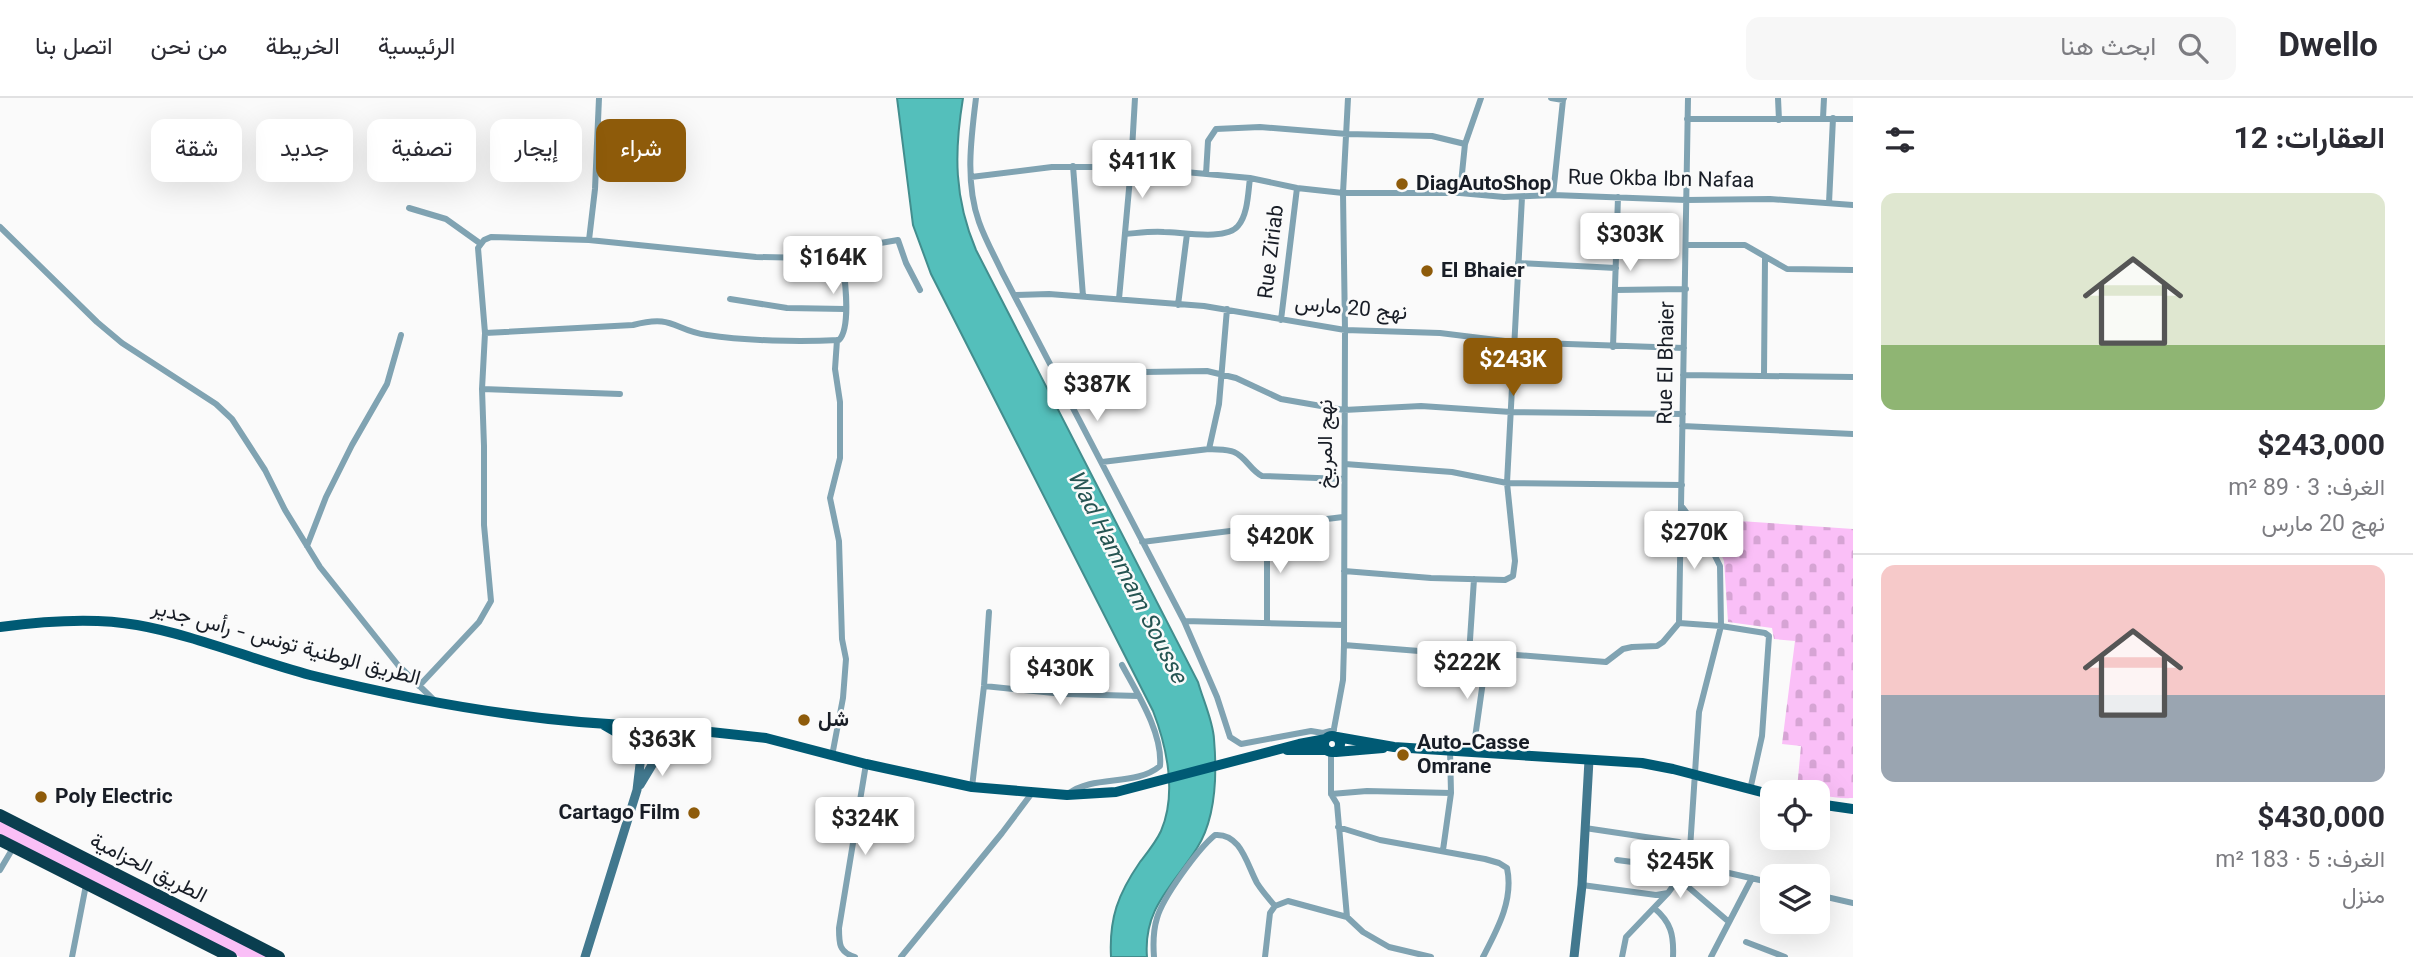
<!DOCTYPE html>
<html lang="ar">
<head>
<meta charset="utf-8">
<style>
	:root { --surface:#fff; --page:#f7f7f7; --text:#2b2b33; --muted:#7c7c81; --line:#e1e1e2; --accent:#8e5b0a }
	body { margin:0; font-family:Georgia,Vazirmatn,serif; background:var(--page); color:var(--text); direction:rtl; height:100vh; display:flex; flex-direction:column; font-size:26px; white-space:nowrap }
	* { box-sizing:border-box; margin:0 }
	p { font-size:23px; color:var(--muted) }
	.icon { flex:none; width:38px; height:38px; fill:none; stroke:currentColor; stroke-width:2; stroke-linecap:round; stroke-linejoin:round }
	.map { position:relative; flex:1; overflow:hidden; direction:ltr }
	.side { display:flex; flex-direction:column; background:var(--surface); width:560px }
	.side>* { flex:none }
	.hud { position:absolute; left:21px; top:21px; width:665px; height:63px; direction:rtl; display:flex; gap:14px }
	.buttons { position:absolute; left:1760px; top:682px; display:grid; gap:14px }
	.buttons a { display:grid; place-items:center; width:70px; height:70px; border-radius:14px; background:var(--surface); box-shadow:0 7px 28px #0002; font-size:35px }
	.price { position:absolute; translate:-50% -60px; padding:0 16px; border-radius:7px; background:#fff; color:#222; font-size:23px; line-height:46px; filter:drop-shadow(0 2px 4px #0008) }
	.price::after { content:''; position:absolute; left:50%; top:42px; width:21px; height:16px; margin-left:-10px; background:inherit; clip-path:polygon(0 0,100% 0,50% 100%) }
	.price.current { background:var(--accent); color:#fff }
	ul { padding:0; list-style:none }
	li { display:grid; align-content:center; gap:14px; height:371px; padding:0 28px }
	li+li { border-top:2px solid var(--line) }
	li span { display:grid; place-items:center; height:217px; border-radius:14px; color:#555 }
	li>.icon { margin-inline-start:auto }
	span .icon { width:126px; height:126px; fill:#fffc; stroke-width:1 }
	li b { font-size:30px }
	h2 { display:flex; justify-content:space-between; align-items:center; height:84px; padding:0 28px; font-size:30px }
	.tag { padding:0 24px; border-radius:14px; background:var(--surface); box-shadow:0 7px 28px #0002; font-size:24px; line-height:63px }
	.tag.current { background:var(--accent); color:#fff }
	header { display:flex; align-items:center; gap:42px; box-sizing:border-box; height:98px; padding:0 35px; background:var(--surface); border-bottom:2px solid var(--line) }
	header strong { font-size:33px }
	nav { display:flex; gap:38px; margin-inline-start:auto; font-size:24px }
	.search { width:490px; height:63px; background:var(--page); display:flex; align-items:center; gap:18px; box-sizing:border-box; padding:0 24px; border-radius:14px; color:var(--muted); font-size:26px }
	main { display:flex; flex:1; min-height:0 }
	.map>svg:first-child { display:block }
</style>
</head>
<body>
<header>
<strong>Dwello</strong>
<div class="search"><svg class="icon" aria-label="search" viewBox="0 0 24 24"><circle cx="10" cy="10" r="6"/><path d="M15 15l6 6"/></svg>ابحث هنا</div>
<nav><a>الرئيسية</a><a>الخريطة</a><a>من نحن</a><a>اتصل بنا</a></nav>
</header>
<main>
<section class="side">
<h2>العقارات: 12<svg class="icon" aria-label="filters" viewBox="0 0 24 24"><path d="M4 7h16M4 17h16"/><circle cx="9" cy="7" r="2"/><circle cx="15" cy="17" r="2"/></svg></h2>
<ul>
<li><span style="background:linear-gradient(#dfe7d0 70%,#8fb573 0)"><svg class="icon" aria-label="home" viewBox="0 0 24 24"><path d="M3 11l9-7 9 7M6 9v11h12V9"/></svg></span><div><b>$243,000</b><p>الغرف: 3 · 89 m²</p><p>نهج 20 مارس</p></div></li>
<li><span style="background:linear-gradient(#f6c9c9 60%,#9aa5b1 0)"><svg class="icon" aria-label="home" viewBox="0 0 24 24"><path d="M3 11l9-7 9 7M6 9v11h12V9"/></svg></span><div><b>$430,000</b><p>الغرف: 5 · 183 m²</p><p>منزل</p></div></li>
</ul>
</section>
<div class="map">
<svg width="1853" height="859" viewBox="0 0 1853 859">
	<defs>
		<pattern id="cemetery-stones" width="16" height="16" patternUnits="userSpaceOnUse" patternTransform="scale(1.75)"><rect width="16" height="16" fill="#fabff7"/><path d="M2 7V4a2 2 0 0 1 4 0v3zM10 15v-3a2 2 0 0 1 4 0v3z" fill="#d6a4d4"/></pattern>
	</defs>
	<rect width="100%" height="100%" fill="#fafafa"/>
	<path fill="#fabff7" d="M0 721 270 859H240L0 736Z"/>
	<path fill="url(#cemetery-stones)" d="M1711 421 1853 431V700C1832 701 1817 696 1797 691L1801 648 1782 646 1795 543 1774 541 1772 530 1728 524 1724 463 1710 431Z"/>
	<path fill="#54bfbb" stroke="#428e8e" stroke-width="2" d="M897 0H963C954 55 954 100 976 152L1198 584C1203 602 1213 623 1214 641 1217 676 1216 720 1197 750 1173 788 1143 810 1147 859H1111C1109 820 1118 796 1140 764 1147 755 1156 744 1161 733 1177 696 1167 649 1153 613L931 176 913 127Z"/>
	<g fill="none" stroke-linecap="round" stroke-linejoin="round">
		<path stroke="#80a3b2" stroke-width="6" d="M599 0 595 91 589 142 756 159 812 160 851 150 898 142 906 165 920 192
			M976 0C971 40 965 85 979 124 985 141 994 157 1002 174L1184 523 1217 599 1230 639 1241 646 1311 633 1323 635 1334 632
			M1551 0 1563 2 1564 0
			M1688 0 1679 525 1721 528 1765 535 1769 538 1762 638 1750 692
			M1778 0 1779 22
			M1823 20 1824 0
			M1687 21H1853
			M1073 68 1083 198
			M1206 76 1208 43 1216 31 1260 29 1347 36 1432 38 1465 46
			M971 79 1052 69H1131L1250 80 1297 90 1343 95H1460L1504 99 1553 97 1686 102 1770 101 1853 107
			M1460 95 1465 46 1481 0
			M1553 97 1563 2
			M1829 105 1833 20
			M409 110 446 121 481 146
			M0 129 97 224 122 245 216 306 232 321 265 372 285 412 320 469 398 567 436 604
			M1125 136C1138 135 1151 133 1164 134 1181 134 1226 143 1238 128 1248 116 1248 95 1250 80
			M1686 147H1745L1787 171 1853 172
			M1518 165 1616 170
			M1615 192 1686 191
			M1015 197 1049 196 1204 208 1345 232 1440 235 1513 244 1684 250
			M730 201 787 210 845 211
			M1119 201 1131 69 1135 0
			M1178 207 1187 136
			M1281 222 1297 90
			M485 235 633 227C674 216 673 232 707 237 746 243 799 244 839 242 852 229 844 172 841 153
			M1613 249 1618 99
			M1683 277 1853 279
			M1764 277 1765 160
			M1062 287 1144 274 1207 273 1236 280 1281 301 1344 312 1421 308 1511 314 1683 316
			M482 291 620 296
			M1682 328 1853 336
			M1209 351C1217 352 1227 351 1234 354 1246 359 1251 373 1262 378L1344 381
			M1102 364 1209 351 1219 306 1227 211
			M1345 366 1452 374 1507 385 1682 387
			M1683 410 1708 444 1720 468 1721 528 1699 614 1689 766
			M1142 444 1343 419
			M307 448 326 399 352 347 387 286 401 237
			M1344 473 1431 480 1505 482 1513 478 1515 463 1507 385 1522 99
			M1184 523 1344 527
			M1267 525V428
			M1344 547 1469 557 1492 555 1606 564 1623 551 1632 549 1657 548 1663 544 1679 525
			M1469 557 1474 481
			M419 588 479 524 491 503 484 427V348L482 291 485 235 478 150 484 142 491 139 589 142
			M984 588 1064 596 1139 598
			M1333 636 1343 582 1344 547 1345 232 1343 95 1348 0
			M1331 654V696L1337 706 1347 819
			M1473 654 1487 555
			M832 658 843 600 846 561 842 541 839 443 830 400 840 360V304L835 271 837 242
			M972 689 984 588 989 514
			M1068 696C1094 676 1135 689 1160 668 1163 635 1137 595 1122 567
			M1331 696 1367 693 1451 695
			M1338 729 1380 742 1485 761 1499 765 1507 770C1514 802 1497 832 1483 859
			M1585 730 1679 744
			M1443 752 1451 695 1450 652
			M1617 762 1686 771
			M0 772 13 750
			M1680 782 1729 824
			M1582 787 1656 797 1668 795 1689 766 1773 785
			M1818 797 1853 805
			M1654 810C1671 824 1674 837 1673 859
			M1746 844 1785 859
			M72 859 86 787
			M855 859C839 854 839 846 839 830L866 666
			M901 859 1002 735 1032 695
			M1154 859C1153 846 1153 833 1157 820 1163 799 1198 751 1215 737 1241 735 1247 767 1257 785 1262 793 1269 801 1275 808
			M1265 859 1270 815 1275 808 1288 803 1347 819 1363 834 1389 849 1431 859
			M1622 859 1626 839 1668 795
			M1711 859 1752 780"/>
		<path stroke="#42788e" stroke-width="9" d="M640 687 661 652
			M585 859 637 692 642 649
			M1574 859 1582 787 1589 662"/>
		<path stroke="#005a74" stroke-width="10" d="M0 529C44 523 93 519 137 527 194 537 253 562 310 577 419 604 538 625 650 628
			M604 627 642 649
			M639 641a14 14 0 1 1 28 0a14 14 0 1 1-28 0Z
			M655 628 766 640 866 666 972 689 1067 697 1116 694 1299 646 1326 641
			M1324 646a8 8 0 1 1 16 0a8 8 0 1 1-16 0Z
			M1337 639 1394 649 1642 665 1673 671 1773 697
			M664 648 702 636
			M1287 652H1327
			M1336 654 1383 650
			M1818 706 1853 711"/>
		<path stroke="#0a3e4f" stroke-width="12" d="M0 717 279 859
			M0 742 231 859"/>
	</g>
	<g fill="#8e5b0a" stroke="#fafafa" stroke-width="2.5">
		<circle cx="1402" cy="86" r="7"/>
		<circle cx="1427" cy="173" r="7"/>
		<circle cx="804" cy="622" r="7"/>
		<circle cx="1403" cy="657" r="7"/>
		<circle cx="41" cy="699" r="7"/>
		<circle cx="694" cy="715" r="7"/>
	</g>
	<g text-anchor="middle" dominant-baseline="central" stroke-width="5" stroke-linejoin="round" paint-order="stroke">
		<g font-size="21" fill="#181d26" stroke="#fafafa">
			<text transform="translate(1661 82) rotate(1)">Rue Okba Ibn Nafaa</text>
			<text transform="translate(1272 154) rotate(-83)">Rue Ziriab</text>
			<text transform="translate(1351 211) rotate(5)">نهج 20 مارس</text>
			<text transform="translate(1667 265) rotate(-89)">Rue El Bhaier</text>
			<text transform="translate(1326 346) rotate(-90)">نهج المريخ</text>
			<text transform="translate(286 546) rotate(15)">الطريق الوطنية تونس - رأس جدير</text>
			<text transform="translate(148 771) rotate(27)">الطريق الحزامية</text>
		</g>
		<g font-size="21" font-weight="bold" fill="#181d26" stroke="#fafafa" text-anchor="start">
			<text x="1416" y="86">DiagAutoShop</text>
			<text x="1441" y="173">El Bhaier</text>
			<text x="818" y="622">شل</text>
			<text x="1417" y="645">Auto-Casse<tspan x="1417" dy="24">Omrane</tspan></text>
			<text x="55" y="699">Poly Electric</text>
			<text x="680" y="715" text-anchor="end">Cartago Film</text>
		</g>
		<g font-size="23" font-style="italic" fill="#255452" stroke="#fafafa">
			<text transform="translate(1126 479) rotate(63)">Wad Hammam Sousse</text>
		</g>
	</g>
</svg>
<div class="buttons">
<a><svg class="icon" aria-label="locate" viewBox="0 0 24 24"><circle cx="12" cy="12" r="6"/><path d="M12 2v4M12 18v4M2 12h4M18 12h4"/></svg></a>
<a><svg class="icon" aria-label="layers" viewBox="0 0 24 24"><path d="M12 4l9 5-9 5-9-5zM3 14l9 5 9-5"/></svg></a>
</div>
<b class="price" style="left:1142px;top:102px">$411K</b>
<b class="price" style="left:1630px;top:175px">$303K</b>
<b class="price" style="left:833px;top:198px">$164K</b>
<b class="price current" style="left:1513px;top:300px">$243K</b>
<b class="price" style="left:1097px;top:325px">$387K</b>
<b class="price" style="left:1694px;top:473px">$270K</b>
<b class="price" style="left:1280px;top:477px">$420K</b>
<b class="price" style="left:1467px;top:603px">$222K</b>
<b class="price" style="left:1060px;top:609px">$430K</b>
<b class="price" style="left:662px;top:680px">$363K</b>
<b class="price" style="left:865px;top:759px">$324K</b>
<b class="price" style="left:1680px;top:802px">$245K</b>
<div class="hud">
<a class="tag current">شراء</a>
<a class="tag">إيجار</a>
<a class="tag">تصفية</a>
<a class="tag">جديد</a>
<a class="tag">شقة</a>
</div>
</div>
</main>
</body>
</html>
